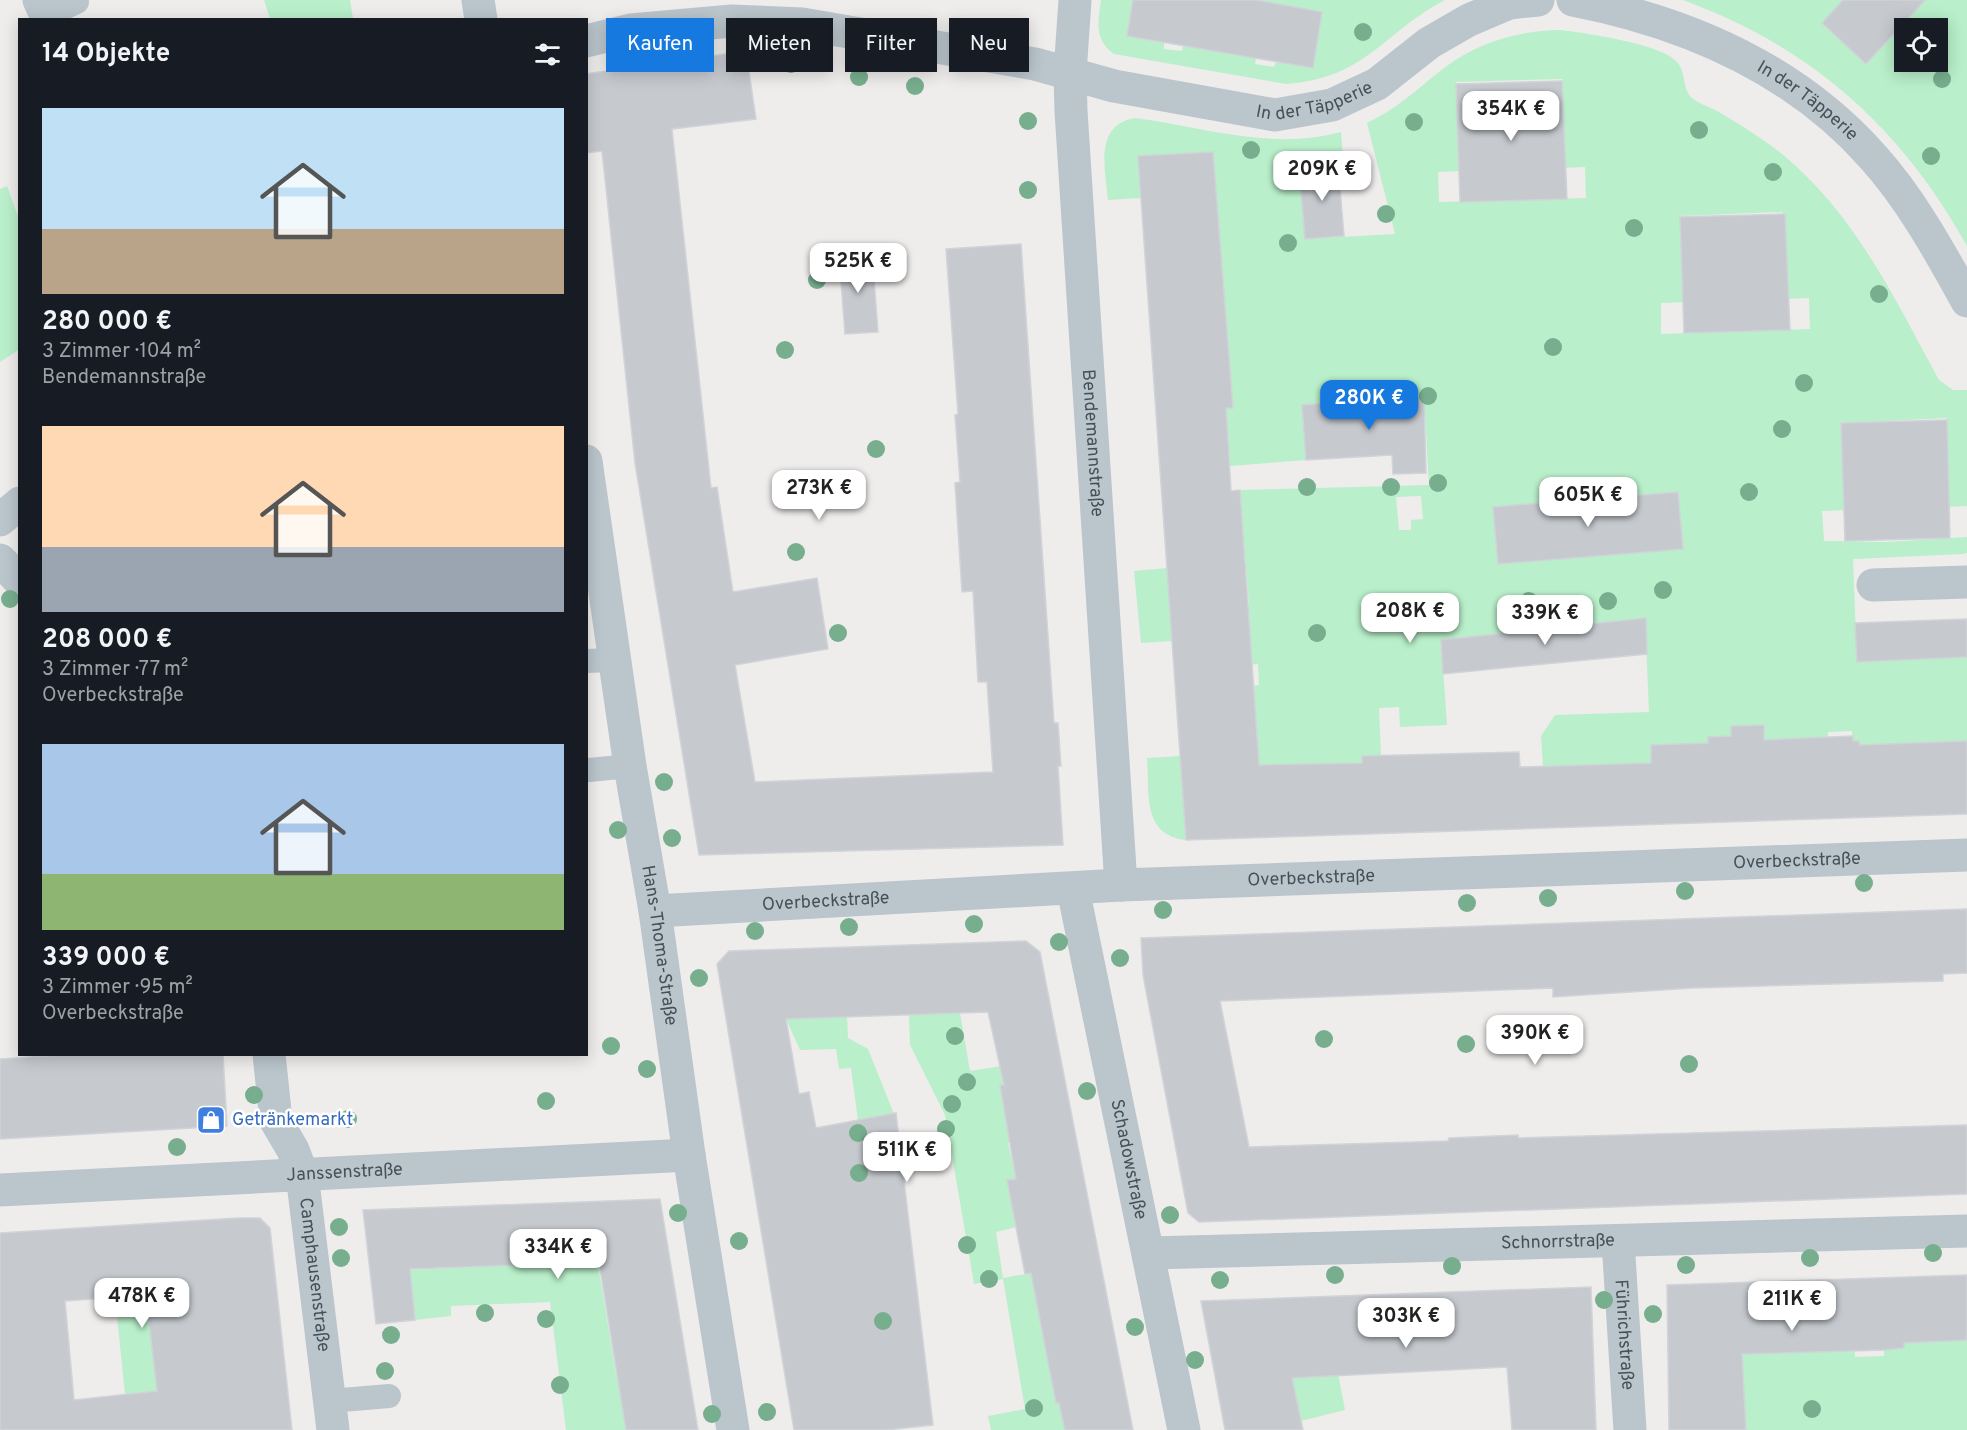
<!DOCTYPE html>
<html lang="de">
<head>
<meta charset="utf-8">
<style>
	:root { --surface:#171b24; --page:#20242c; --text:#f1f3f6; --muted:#9ea1a6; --accent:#1679df }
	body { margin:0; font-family:Overpass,sans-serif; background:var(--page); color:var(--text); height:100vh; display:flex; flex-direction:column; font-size:22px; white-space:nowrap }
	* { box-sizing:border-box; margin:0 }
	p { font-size:20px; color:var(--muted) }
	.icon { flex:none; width:33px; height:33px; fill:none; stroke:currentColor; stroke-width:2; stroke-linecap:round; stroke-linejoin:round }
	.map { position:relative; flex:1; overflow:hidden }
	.details { position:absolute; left:18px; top:18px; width:570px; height:1038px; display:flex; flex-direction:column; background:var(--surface); border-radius:0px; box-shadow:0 3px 15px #0003 }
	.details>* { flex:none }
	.hud { position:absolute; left:606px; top:18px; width:570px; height:54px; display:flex; gap:12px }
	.buttons { position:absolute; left:1894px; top:18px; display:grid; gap:12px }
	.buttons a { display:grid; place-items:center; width:54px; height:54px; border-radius:0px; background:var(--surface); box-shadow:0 3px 15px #0003; font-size:30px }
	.price { position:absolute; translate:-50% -51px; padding:0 14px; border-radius:12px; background:#fff; color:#222; font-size:20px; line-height:39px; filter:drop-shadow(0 2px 3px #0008) }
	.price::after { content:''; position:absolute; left:50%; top:36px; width:18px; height:14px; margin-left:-9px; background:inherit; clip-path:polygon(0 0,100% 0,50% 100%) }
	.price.on { background:var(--accent); color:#fff }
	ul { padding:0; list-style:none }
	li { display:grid; align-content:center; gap:12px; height:318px; padding:0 24px }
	li span { display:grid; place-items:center; height:186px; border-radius:0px; color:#555 }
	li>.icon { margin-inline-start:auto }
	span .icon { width:108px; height:108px; fill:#fffc; stroke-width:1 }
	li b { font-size:26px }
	h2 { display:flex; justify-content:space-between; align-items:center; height:72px; padding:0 24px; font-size:26px }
	.pill { padding:0 21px; border-radius:0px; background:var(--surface); box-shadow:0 3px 15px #0003; font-size:21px; line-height:54px }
	.pill.on { background:var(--accent); color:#fff }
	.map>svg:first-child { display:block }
</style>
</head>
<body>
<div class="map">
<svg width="1967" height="1430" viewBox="0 0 1967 1430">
	<rect width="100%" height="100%" fill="#efecec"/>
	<path fill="#b9efca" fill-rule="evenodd" d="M264 0H350L353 19H270Z
		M1101 0H1133L1127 36 1164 43V49L1182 51 1183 46 1256 58 1255 64 1274 67 1276 62 1313 68 1322 12 1256 0H1445C1382 33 1367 78 1286 84L1114 54C1094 40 1098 21 1101 0Z
		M1683 0H1843L1822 23 1866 64 1925 0H1967V246C1901 127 1811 47 1683 0ZM1905 28H1938V62H1905Z
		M1560 30C1586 33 1662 44 1677 62 1687 73 1681 89 1693 99 1700 104 1710 107 1717 111 1739 124 1762 138 1782 154 1855 214 1895 299 1939 380L1953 390H1967V506L1947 507V418L1844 423 1843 421 1841 422 1846 510 1822 511 1824 541 1887 542 1967 537V553L1963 554 1853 559 1857 662 1967 657V741L1860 745 1859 741H1853L1852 731 1828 732V742L1764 740 1763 725 1732 726 1731 736 1708 737V743L1651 745V763L1543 766 1541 736 1555 715 1649 712 1645 618 1441 640 1447 725 1400 727 1399 707 1379 708 1381 756H1362V763L1293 765 1250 776C1264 742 1255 720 1248 686L1259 685 1258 664 1247 665 1243 606 1249 605 1240 490 1429 485 1424 396 1302 405 1306 460 1230 466 1226 408H1232L1213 152 1138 156 1141 198 1108 200C1105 168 1094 125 1135 118 1205 127 1270 151 1341 132L1343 157 1338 164 1299 168 1305 239 1395 234 1367 123C1395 110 1415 91 1439 72 1474 43 1516 31 1560 30ZM1562 79 1563 168 1585 167 1586 198 1439 202 1438 172 1461 171 1456 82ZM1783 212 1787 273 1786 299 1809 298 1810 329 1661 334V303L1684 302 1680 216ZM1678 492 1683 549 1498 564 1493 507ZM1421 496 1423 519 1411 520V530H1399L1396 497Z
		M7 186 19 219 20 349 0 362V189Z
		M1167 568 1172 641 1141 643 1134 571Z
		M1180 756 1186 840C1141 835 1150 792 1147 758Z
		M960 1013 970 1071 1002 1066 1006 1085 1000 1086 1003 1105 1012 1112 1015 1142 1008 1143 1014 1169 1020 1168 1021 1177 1008 1180 1017 1227 996 1232 1003 1278 1031 1273 1056 1403H1059L1065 1430H991L988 1416 1025 1409 1003 1279 974 1284 945 1115 910 1045 909 1014Z
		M847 1016 848 1038 868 1049 894 1114 858 1120 851 1068 839 1069 836 1049 800 1050 786 1019Z
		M596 1252 616 1374H623L622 1408 626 1430H566L550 1302 451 1306V1316L415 1320 410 1270 546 1264Z
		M152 1294 223 1384 125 1394 115 1297Z
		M1330 1332 1345 1410 1301 1421 1291 1374Z
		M1967 1340V1430H1746L1744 1393 1734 1344 1855 1349V1357L1884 1356V1348H1904V1343Z"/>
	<path fill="#c6cacf" stroke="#d0d3d8" stroke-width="1.5" fill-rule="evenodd" d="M1133 0H1256L1322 12 1313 68 1127 36Z
		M1843 0H1925L1866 64 1822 23Z
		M746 51 756 119 672 129 711 488 717 487 733 592 817 578 828 649 735 665 755 782 993 772 987 682H978L973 591 962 592 955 483 960 482 955 415 958 414 946 249 1021 244 1054 723H1058L1061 766H1058L1063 845 699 855 635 463 602 151 586 153V74Z
		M1562 81 1567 199 1460 202 1456 84Z
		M1213 152 1233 408H1226L1231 491 1240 490 1259 765 1362 763V756L1519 752 1520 767 1651 763V745L1708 743V737L1731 736V726L1764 725V740L1853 736V741H1859L1860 745 1967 741V814L1186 840 1138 156Z
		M1338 164 1344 236 1305 239 1299 168Z
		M1785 214 1790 330 1684 333 1680 217Z
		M872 253 878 332 845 334 839 255Z
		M1424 396 1426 473 1393 474 1392 455 1306 460 1302 405Z
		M1947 420 1950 538 1845 541 1841 423Z
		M1678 492 1683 549 1498 564 1493 507Z
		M1646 618 1647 654 1443 674 1441 640Z
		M1967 619V657L1857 662 1855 623Z
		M1967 909V973L1943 974V981L1693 988 1553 997V988L1220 1001 1249 1147 1448 1141 1449 1138 1518 1135V1138L1967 1125V1194L1199 1222 1188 1213 1143 975 1141 938Z
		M1026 941 1040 952 1133 1430H1065L1059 1403H1056L1031 1273 1025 1274 1007 1180 1016 1179 1000 1085H1004L988 1012 786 1019 799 1094 809 1092 816 1128 896 1113 933 1425 886 1430H794L717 964 729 951Z
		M78 1054H223L227 1126 0 1139V1059Z
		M660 1199 698 1430H626L599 1262 410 1269 415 1320 376 1324 363 1210Z
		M238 1218H260L270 1228 292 1430H0V1233ZM146 1295 157 1391 74 1400 65 1301Z
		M1967 1275V1340L1904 1343V1348L1884 1350 1742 1354 1746 1430H1669L1667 1285Z
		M1591 1287 1596 1430H1512L1507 1367 1292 1378 1303 1430H1225L1201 1301Z"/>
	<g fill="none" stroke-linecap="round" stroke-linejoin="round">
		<path stroke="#bac5cc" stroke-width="24" d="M47 16 77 2
			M586 661 614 660
			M589 770 630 766
			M330 1401 389 1396"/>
		<g stroke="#bac5cc" stroke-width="33">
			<path d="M39 0 48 20"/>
			<path d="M478 0 481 20"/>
			<path id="s1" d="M1075 0 1070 73 1071 111 1121 885"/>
			<path id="s2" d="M1573 0C1686 22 1795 69 1873 157 1911 199 1940 252 1967 301"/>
			<path id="s3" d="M586 41 631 30 732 21 802 24 1035 64 1114 86 1275 115 1332 105 1377 84 1429 43 1469 20 1509 3 1538 0"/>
			<path id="s4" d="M586 461 630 766 655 911 689 1155 733 1430"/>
			<path d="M0 520 20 503"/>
			<path d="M0 560 20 581"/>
			<path d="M1873 585 1967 582"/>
			<path id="s5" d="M1073 889 1184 1430"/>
			<path id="s6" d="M655 911 1121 885 1967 855"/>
			<path id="s7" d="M269 1054 276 1121 293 1150 302 1174 333 1430"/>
			<path id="s8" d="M0 1190 689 1155"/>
			<path id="s9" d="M1618 1241 1630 1430"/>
			<path id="s10" d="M1150 1253 1967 1231"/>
		</g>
	</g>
	<g fill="#77ae8e">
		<circle cx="1363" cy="32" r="9"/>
		<circle cx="791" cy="64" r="9"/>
		<circle cx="859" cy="77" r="9"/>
		<circle cx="1942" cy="79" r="9"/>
		<circle cx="915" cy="86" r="9"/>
		<circle cx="1028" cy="121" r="9"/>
		<circle cx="1414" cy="122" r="9"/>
		<circle cx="1699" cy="130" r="9"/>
		<circle cx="1251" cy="150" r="9"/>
		<circle cx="1931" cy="156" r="9"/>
		<circle cx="1773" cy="172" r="9"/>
		<circle cx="1028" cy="190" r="9"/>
		<circle cx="1386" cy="214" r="9"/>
		<circle cx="1634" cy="228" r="9"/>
		<circle cx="1288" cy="243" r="9"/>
		<circle cx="817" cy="280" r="9"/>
		<circle cx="1879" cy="294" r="9"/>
		<circle cx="1553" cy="347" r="9"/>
		<circle cx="785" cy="350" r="9"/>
		<circle cx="1804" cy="383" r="9"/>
		<circle cx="1428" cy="396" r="9"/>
		<circle cx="1782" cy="429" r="9"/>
		<circle cx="876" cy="449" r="9"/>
		<circle cx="1438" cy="483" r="9"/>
		<circle cx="1307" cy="487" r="9"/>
		<circle cx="1391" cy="487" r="9"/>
		<circle cx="1749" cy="492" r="9"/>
		<circle cx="796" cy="552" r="9"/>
		<circle cx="1663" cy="590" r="9"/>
		<circle cx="10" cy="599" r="9"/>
		<circle cx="1529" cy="601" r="9"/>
		<circle cx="1608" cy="601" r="9"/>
		<circle cx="1568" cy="606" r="9"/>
		<circle cx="1449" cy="609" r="9"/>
		<circle cx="838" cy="633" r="9"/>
		<circle cx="1317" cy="633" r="9"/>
		<circle cx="664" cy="782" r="9"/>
		<circle cx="618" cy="830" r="9"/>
		<circle cx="672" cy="838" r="9"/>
		<circle cx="1864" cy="883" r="9"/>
		<circle cx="1685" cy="891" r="9"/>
		<circle cx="1548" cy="898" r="9"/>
		<circle cx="1467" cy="903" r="9"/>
		<circle cx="1163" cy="910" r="9"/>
		<circle cx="974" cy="924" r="9"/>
		<circle cx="849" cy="927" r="9"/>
		<circle cx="755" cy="931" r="9"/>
		<circle cx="1059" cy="942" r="9"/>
		<circle cx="1120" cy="958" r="9"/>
		<circle cx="699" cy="978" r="9"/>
		<circle cx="955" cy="1036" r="9"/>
		<circle cx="1324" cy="1039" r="9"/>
		<circle cx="1466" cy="1044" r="9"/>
		<circle cx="611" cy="1046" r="9"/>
		<circle cx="1689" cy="1064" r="9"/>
		<circle cx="647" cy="1069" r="9"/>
		<circle cx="967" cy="1082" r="9"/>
		<circle cx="1087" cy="1091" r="9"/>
		<circle cx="254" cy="1095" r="9"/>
		<circle cx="546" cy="1101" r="9"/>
		<circle cx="952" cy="1104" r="9"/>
		<circle cx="348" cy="1119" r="9"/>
		<circle cx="946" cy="1129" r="9"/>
		<circle cx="858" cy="1133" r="9"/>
		<circle cx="177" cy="1147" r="9"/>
		<circle cx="859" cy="1173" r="9"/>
		<circle cx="678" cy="1213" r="9"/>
		<circle cx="1170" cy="1215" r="9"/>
		<circle cx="339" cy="1227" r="9"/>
		<circle cx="739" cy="1241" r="9"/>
		<circle cx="967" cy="1245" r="9"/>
		<circle cx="1933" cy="1253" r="9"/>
		<circle cx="341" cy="1258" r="9"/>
		<circle cx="1810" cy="1258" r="9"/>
		<circle cx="1686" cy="1265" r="9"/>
		<circle cx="1452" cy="1266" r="9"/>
		<circle cx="1335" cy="1275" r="9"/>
		<circle cx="989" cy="1279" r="9"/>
		<circle cx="1220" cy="1280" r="9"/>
		<circle cx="1604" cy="1300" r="9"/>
		<circle cx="485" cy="1313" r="9"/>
		<circle cx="1653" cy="1314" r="9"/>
		<circle cx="546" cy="1319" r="9"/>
		<circle cx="883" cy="1321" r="9"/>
		<circle cx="1135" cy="1327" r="9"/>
		<circle cx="391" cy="1335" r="9"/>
		<circle cx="1195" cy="1360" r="9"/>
		<circle cx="385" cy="1371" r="9"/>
		<circle cx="560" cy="1385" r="9"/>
		<circle cx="1034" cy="1408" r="9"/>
		<circle cx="1812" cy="1409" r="9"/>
		<circle cx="767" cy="1412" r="9"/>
		<circle cx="712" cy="1414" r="9"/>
	</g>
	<defs>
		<g id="shop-square" transform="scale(1.5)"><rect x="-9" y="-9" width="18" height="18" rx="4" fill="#3f7fe0" stroke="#fff"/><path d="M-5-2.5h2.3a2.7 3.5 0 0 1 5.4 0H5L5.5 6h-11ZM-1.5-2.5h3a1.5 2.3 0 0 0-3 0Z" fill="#fff"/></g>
	</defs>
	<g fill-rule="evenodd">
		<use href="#shop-square" x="211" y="1120"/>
	</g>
	<g text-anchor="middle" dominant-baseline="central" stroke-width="5" stroke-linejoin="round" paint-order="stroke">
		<g font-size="18" fill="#44515a" stroke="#fff">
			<text stroke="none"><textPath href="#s3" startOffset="741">In der Täpperie</textPath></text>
			<text stroke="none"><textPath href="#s2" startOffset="258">In der Täpperie</textPath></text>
			<text stroke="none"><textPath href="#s1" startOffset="444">Bendemannstraße</textPath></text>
			<text stroke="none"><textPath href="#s6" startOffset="1143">Overbeckstraße</textPath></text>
			<text stroke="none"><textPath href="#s6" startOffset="657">Overbeckstraße</textPath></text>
			<text stroke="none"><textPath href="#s6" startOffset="171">Overbeckstraße</textPath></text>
			<text stroke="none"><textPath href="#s4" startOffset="490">Hans-Thoma-Straße</textPath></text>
			<text stroke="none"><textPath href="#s5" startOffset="276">Schadowstraße</textPath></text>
			<text stroke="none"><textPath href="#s8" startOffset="345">Janssenstraße</textPath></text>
			<text stroke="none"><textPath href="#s10" startOffset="408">Schnorrstraße</textPath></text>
			<text stroke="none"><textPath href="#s7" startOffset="228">Camphausenstraße</textPath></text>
			<text stroke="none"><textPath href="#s9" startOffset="94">Führichstraße</textPath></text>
		</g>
		<g font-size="18" fill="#366cbe" stroke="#fff" text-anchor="start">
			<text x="232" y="1120">Getränkemarkt</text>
		</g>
	</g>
</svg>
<div class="buttons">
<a><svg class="icon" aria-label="locate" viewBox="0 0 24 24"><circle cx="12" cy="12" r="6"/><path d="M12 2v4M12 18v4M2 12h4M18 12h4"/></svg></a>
</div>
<b class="price" style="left:1511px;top:142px">354K €</b>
<b class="price" style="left:1322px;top:202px">209K €</b>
<b class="price" style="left:858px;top:294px">525K €</b>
<b class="price on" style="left:1369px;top:431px">280K €</b>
<b class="price" style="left:819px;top:521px">273K €</b>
<b class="price" style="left:1588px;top:528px">605K €</b>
<b class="price" style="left:1410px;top:644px">208K €</b>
<b class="price" style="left:1545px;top:646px">339K €</b>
<b class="price" style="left:1535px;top:1066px">390K €</b>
<b class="price" style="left:907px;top:1183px">511K €</b>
<b class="price" style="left:558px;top:1280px">334K €</b>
<b class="price" style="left:142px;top:1329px">478K €</b>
<b class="price" style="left:1792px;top:1332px">211K €</b>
<b class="price" style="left:1406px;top:1349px">303K €</b>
<div class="hud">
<a class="pill on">Kaufen</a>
<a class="pill">Mieten</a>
<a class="pill">Filter</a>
<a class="pill">Neu</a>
</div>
<section class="details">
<h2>14 Objekte<svg class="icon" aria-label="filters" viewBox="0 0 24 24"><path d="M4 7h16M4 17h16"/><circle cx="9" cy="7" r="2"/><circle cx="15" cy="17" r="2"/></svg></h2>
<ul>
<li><span style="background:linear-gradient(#bfe0f5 65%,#b9a48a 0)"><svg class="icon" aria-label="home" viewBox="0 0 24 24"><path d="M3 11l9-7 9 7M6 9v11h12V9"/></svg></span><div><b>280 000 €</b><p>3 Zimmer · 104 m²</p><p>Bendemannstraße</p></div></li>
<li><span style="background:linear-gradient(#ffd9b3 65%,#9aa5b1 0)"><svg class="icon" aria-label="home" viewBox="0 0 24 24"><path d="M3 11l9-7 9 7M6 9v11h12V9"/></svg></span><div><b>208 000 €</b><p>3 Zimmer · 77 m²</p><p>Overbeckstraße</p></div></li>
<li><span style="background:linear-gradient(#a9c7e8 70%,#8fb573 0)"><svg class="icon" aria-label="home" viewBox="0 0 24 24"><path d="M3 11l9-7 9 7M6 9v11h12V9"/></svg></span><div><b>339 000 €</b><p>3 Zimmer · 95 m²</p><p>Overbeckstraße</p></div></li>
</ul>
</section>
</div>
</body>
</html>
